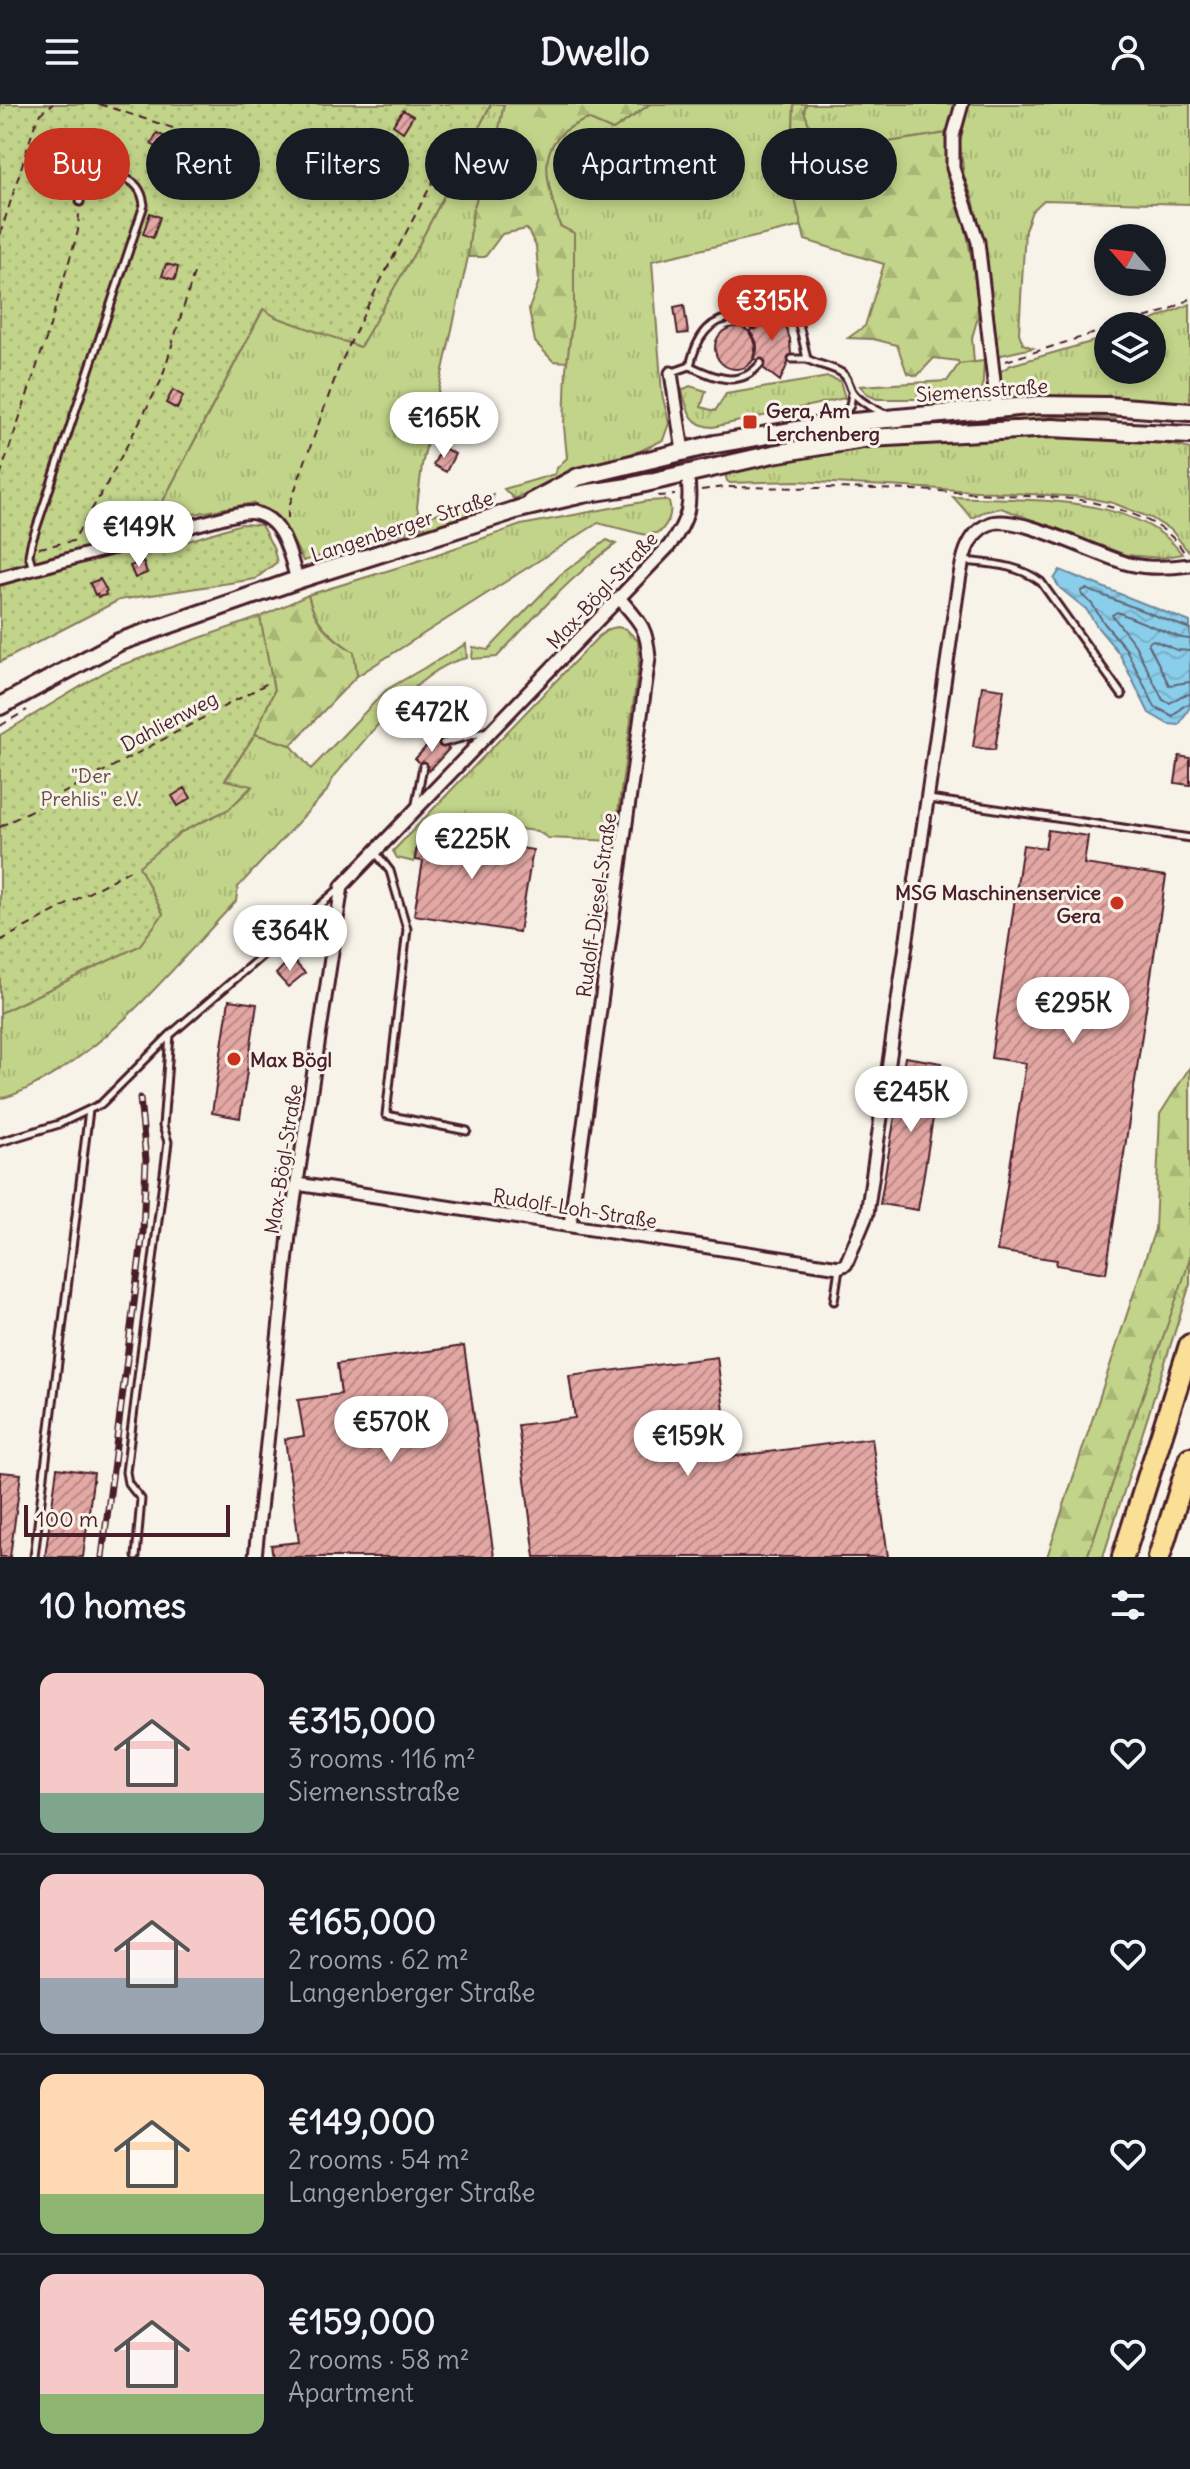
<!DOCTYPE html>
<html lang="en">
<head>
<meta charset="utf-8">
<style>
	:root { --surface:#171b24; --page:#242831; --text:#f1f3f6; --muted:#9ea1a6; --line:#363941; --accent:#c8321e }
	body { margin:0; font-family:Delius,sans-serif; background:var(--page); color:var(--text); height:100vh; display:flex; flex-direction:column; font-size:30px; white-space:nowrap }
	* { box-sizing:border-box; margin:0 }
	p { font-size:26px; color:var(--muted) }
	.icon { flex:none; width:44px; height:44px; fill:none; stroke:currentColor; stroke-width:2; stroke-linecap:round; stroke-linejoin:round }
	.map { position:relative; height:1453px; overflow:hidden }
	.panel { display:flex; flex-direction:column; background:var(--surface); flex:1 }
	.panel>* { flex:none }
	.guide { position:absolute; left:24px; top:24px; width:1142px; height:72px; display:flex; gap:16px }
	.needle { width:52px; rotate:298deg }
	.controls { position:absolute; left:1094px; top:120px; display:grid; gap:16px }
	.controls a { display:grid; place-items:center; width:72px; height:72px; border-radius:50%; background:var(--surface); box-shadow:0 4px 12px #0003; font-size:40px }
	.scale { position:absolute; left:24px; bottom:20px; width:206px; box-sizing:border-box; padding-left:8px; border:4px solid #4a1f2b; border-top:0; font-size:22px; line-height:28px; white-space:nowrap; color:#4a1f2b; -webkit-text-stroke:6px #f7f3e8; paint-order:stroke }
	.price { position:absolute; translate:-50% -68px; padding:0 18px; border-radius:28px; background:#fff; color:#222; font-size:26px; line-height:52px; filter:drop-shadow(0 2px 4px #0008) }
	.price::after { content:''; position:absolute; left:50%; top:48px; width:24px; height:18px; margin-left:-12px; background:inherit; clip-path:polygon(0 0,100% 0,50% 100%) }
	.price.active { background:var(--accent); color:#fff }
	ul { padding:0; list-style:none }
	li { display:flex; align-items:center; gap:24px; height:200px; padding:0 40px }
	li+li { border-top:2px solid var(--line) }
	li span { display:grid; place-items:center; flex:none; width:224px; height:160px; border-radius:16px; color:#555 }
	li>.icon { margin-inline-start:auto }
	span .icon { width:96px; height:96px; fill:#fffc; stroke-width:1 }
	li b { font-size:34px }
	h2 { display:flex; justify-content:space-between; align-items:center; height:96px; padding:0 40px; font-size:34px }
	.pill { padding:0 28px; border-radius:36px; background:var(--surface); box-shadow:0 4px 12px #0003; font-size:28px; line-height:72px }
	.pill.active { background:var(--accent); color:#fff }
	header { display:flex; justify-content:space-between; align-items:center; height:104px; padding:0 40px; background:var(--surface); font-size:36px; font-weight:700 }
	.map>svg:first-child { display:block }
</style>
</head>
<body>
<header><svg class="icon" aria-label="menu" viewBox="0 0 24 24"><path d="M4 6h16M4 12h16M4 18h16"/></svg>Dwello<svg class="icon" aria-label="person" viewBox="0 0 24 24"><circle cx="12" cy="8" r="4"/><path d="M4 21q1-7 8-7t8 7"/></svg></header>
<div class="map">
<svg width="1190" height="1453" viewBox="0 0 1190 1453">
	<defs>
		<pattern id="grass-tufts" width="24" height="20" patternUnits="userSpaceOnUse" patternTransform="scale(2)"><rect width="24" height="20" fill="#c2d489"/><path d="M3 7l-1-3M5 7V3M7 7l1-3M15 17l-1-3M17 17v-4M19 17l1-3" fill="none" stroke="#a8b676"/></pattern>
		<pattern id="forest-firs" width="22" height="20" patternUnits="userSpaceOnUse" patternTransform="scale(2)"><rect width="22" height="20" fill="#c2d489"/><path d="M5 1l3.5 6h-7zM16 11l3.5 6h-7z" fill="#a8b676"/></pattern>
		<pattern id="park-dots" width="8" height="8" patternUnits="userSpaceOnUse" patternTransform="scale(2)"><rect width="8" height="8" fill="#c2d489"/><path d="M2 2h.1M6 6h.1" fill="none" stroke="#a8b676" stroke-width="1.8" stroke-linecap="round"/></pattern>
		<pattern id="water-waves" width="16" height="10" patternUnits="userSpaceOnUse" patternTransform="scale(2)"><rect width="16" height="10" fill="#89ceea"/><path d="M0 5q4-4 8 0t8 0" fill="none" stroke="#78b0c9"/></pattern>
		<pattern id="building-hatch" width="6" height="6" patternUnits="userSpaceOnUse" patternTransform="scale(2)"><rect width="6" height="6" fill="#e3a8a4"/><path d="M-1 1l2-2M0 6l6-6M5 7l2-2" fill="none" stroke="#ba8886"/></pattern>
	</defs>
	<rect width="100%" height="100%" fill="#f7f3e8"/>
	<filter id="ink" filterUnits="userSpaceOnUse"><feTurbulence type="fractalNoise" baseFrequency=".0125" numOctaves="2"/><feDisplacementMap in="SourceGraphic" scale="16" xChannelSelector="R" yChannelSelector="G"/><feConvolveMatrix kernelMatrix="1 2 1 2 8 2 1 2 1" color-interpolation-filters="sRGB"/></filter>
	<g filter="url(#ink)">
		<path fill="url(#grass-tufts)" stroke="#867a5a" stroke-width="2" d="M491 0H504L497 35 473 106 468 153 422 361 417 403 422 423 303 457C290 428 280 415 253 399L152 418 264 204 276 213 360 242 416 146Z
			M650 0H794L793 29 785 54 802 122 652 157 662 290 669 319 663 336 640 347 563 371 514 395 504 385 555 370 557 364 567 354 564 322 566 265 574 203V130L560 122C546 74 530 36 588 15L613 26Z
			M806 0H955L948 29 835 46 814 35 804 7Z
			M968 0H1190V100L1044 96 1032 107 1025 126 1019 229 1023 240 1033 244 997 252 985 148 973 95 964 73 960 39Z
			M1190 200V300L1100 294H1010C1000 288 1000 277 1001 267L1011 261 1108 233V266H1152V222H1139Z
			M984 257 982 293 974 295H877L868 291 860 282 947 277 959 260Z
			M828 273 840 277 845 294 713 323C690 323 687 304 682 286L690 282 706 287 701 303 715 307 726 290Z
			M1028 308 1116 310V315L1059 312 1011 319 923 323 803 337 722 353 721 349 845 326Z
			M1023 334C1073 335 1143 332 1190 345V445L1188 447 1172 427 1151 414 1113 399 1083 393 797 377 730 379 727 377 725 369 777 357 912 338Z
			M493 390 492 403 425 426 424 414Z
			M953 393C1021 397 1138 389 1182 450L1161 454 1126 451 1001 404 983 408 972 414Z
			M665 396 669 398C673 410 668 419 660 428L646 431 598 419 357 572 354 548C331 533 314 518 308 491L406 461 521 421 648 397Z
			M607 436 616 440C571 472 534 513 497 553L472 555 473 543 488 546 560 471Z
			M617 523 626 525 638 537 639 559 614 737 548 734 537 727 510 724 507 742 419 728 414 758 397 754 393 747 598 533 609 525Z
			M466 540 467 554C420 561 362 640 332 675L327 687 238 783 236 797C176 861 118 935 40 978 28 984 13 993 0 994V909L139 842 163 810 138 762 181 728 229 705 252 683 225 677 255 630 291 641 311 665 386 586Z
			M1190 1153V1180L1103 1453H1087Z"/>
		<path fill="url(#forest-firs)" stroke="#867a5a" stroke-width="2" d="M504 0H650L613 26 588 15C531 35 546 74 560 122L574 129V203L567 258 553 257 535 238 529 205 539 177 536 142 527 125 502 130 485 153H468L473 106 497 35Z
			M794 0H806L804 7 814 35 835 46 948 29 947 73 966 124 974 169 979 209 972 234 974 258 959 260 958 257 934 254 917 272 907 269 897 241 873 235 848 234 865 222 884 160 805 136 785 54 793 29Z
			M308 491C314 519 330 533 354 548L357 572 291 641 255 630 274 587 260 513Z
			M1190 963V1153L1186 1167 1087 1453H1047L1155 1125 1160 1010Z"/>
		<path fill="url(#park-dots)" stroke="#867a5a" stroke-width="2" d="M0 0H491L416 146 360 243 276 213 263 205 152 418 163 445 241 420 261 421 273 443 277 458 255 475 119 496 0 558Z
			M260 513 274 587 255 630 225 676 252 682 229 705 181 728 139 762 163 810 139 842 0 909V631L110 565Z"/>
		<path fill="url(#water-waves)" stroke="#70889e" stroke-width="2" d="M1060 466 1190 518V603L1179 621 1168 620 1149 609 1119 549 1098 524 1086 505 1060 484 1054 475Z"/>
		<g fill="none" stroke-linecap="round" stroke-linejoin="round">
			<path stroke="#636577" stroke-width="2" d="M1190 525 1086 485 1081 487 1082 491 1092 500 1104 519 1126 545 1155 603 1173 612 1183 602 1190 600
				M1190 535 1181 534 1117 508 1112 511 1135 541 1163 596 1170 599 1181 592 1190 590
				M1190 547 1177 546 1153 536 1148 539 1169 581 1190 578"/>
		</g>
		<path fill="url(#building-hatch)" stroke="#4a1f2b" stroke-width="2" d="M403 6 413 12 403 28 393 21Z
			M157 29 169 35 163 47 151 40Z
			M150 109 160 113 153 134 143 130Z
			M166 160 178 163 175 176 162 172Z
			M684 201 688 229 678 230 674 203Z
			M771 202 784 217 790 235 791 252 780 277 763 264 765 261 753 254 756 241 749 228Z
			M715 244a21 21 0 1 1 42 0a21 21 0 1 1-42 0Z
			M173 286 183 292 177 305 166 299Z
			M442 343 455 350 446 368 433 361Z
			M143 457 147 469 135 474 130 462Z
			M100 475 107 487 105 488 106 491 98 493 97 490 95 491 90 479Z
			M982 582 1004 585 995 646 973 643Z
			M436 632 449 645 429 667 415 655Z
			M1179 652 1190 654V681L1175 679Z
			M185 684 191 694 178 702 172 692Z
			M1048 726 1088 732 1084 760 1166 772 1106 1169 1056 1161 1057 1156 997 1147 1026 959 991 954 1023 741 1045 744Z
			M419 727 533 746 519 828 414 811 423 757 415 756Z
			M291 854 305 869 288 883 276 870Z
			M229 896 257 900 240 1014 212 1009Z
			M905 953 942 959 918 1106 880 1100Z
			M464 1242 494 1453H273L271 1441 299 1438 285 1335 304 1332 298 1296 341 1290 337 1260Z
			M717 1253 730 1353 872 1334 888 1453H535L518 1321 575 1314 569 1272Z
			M57 1364 94 1369 83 1453H45Z
			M0 1368 21 1370 10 1453H0Z"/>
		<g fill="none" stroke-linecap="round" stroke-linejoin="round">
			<g stroke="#4a1f2b" stroke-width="11">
				<path id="service" d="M741 214 754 221
					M792 255H807
					M690 262C715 274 740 285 761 259
					M673 268 690 262C696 235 709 211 741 214L757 195 769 187C798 196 801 229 807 255 817 261 835 263 843 270 849 275 848 280 852 287 858 297 873 304 883 309
					M840 315 850 302 852 289
					M963 457C992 460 1017 460 1041 478L1122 591
					M33 465 29 451 31 440 144 101C140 67 109 70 83 77L80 98
					M443 639 488 627
					M929 695 1190 734
					M416 700 423 662
					M376 749 390 767 407 825 386 1011 467 1027
					M0 1038 59 1020 101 1000 170 931 339 785
					M834 1197 839 1164
					M34 1453 89 1006
					M136 1453 141 1395 128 1379 126 1368 168 1038 163 1022 170 931"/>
			</g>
			<g stroke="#4a1f2b" stroke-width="17">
				<path id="minor" d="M962 0 953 32V64L978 138 997 303
					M671 269 683 347
					M0 474 228 412C235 411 246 407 254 409 284 414 290 452 297 476
					M297 1080 839 1163 846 1160 867 1110 957 490C961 466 963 431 989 420 1015 408 1098 452 1129 460 1149 465 1169 464 1190 461
					M570 1121 649 554C647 523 639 517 620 495
					M255 1453 289 1131 342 782 669 442C689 416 692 400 687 368"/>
			</g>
			<g stroke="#4a1f2b" stroke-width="22">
				<path id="secondary" d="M531 398 578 373 715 340 832 320 1039 301 1109 302 1190 308
					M0 602 119 538 297 476 519 405 583 390 628 383 773 350 869 334 1052 324 1190 331"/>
			</g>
			<g stroke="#4a1f2b" stroke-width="26">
				<path id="motorway" d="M1123 1453 1190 1241
					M1159 1453 1190 1354"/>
			</g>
			<path stroke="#4a1f2b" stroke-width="2" stroke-dasharray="8 6" stroke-linecap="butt" d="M99 0 176 25
				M0 131 35 20 42 8 53 0
				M1118 222 1167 207 1190 195
				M1006 257 1108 225
				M0 372 46 235 78 127 79 109
				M701 386 724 383C818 384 912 384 1006 391 1037 393 1073 392 1103 401 1134 409 1169 421 1185 450
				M658 392 675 391
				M288 414V405L339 263 367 203 462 22
				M39 444 73 437 104 385 161 277 195 166
				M0 622 27 606
				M0 723 266 580
				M0 837 134 764"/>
			<use href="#service" stroke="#f7f3e8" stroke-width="5"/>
			<use href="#minor" stroke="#f7f3e8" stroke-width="11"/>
			<use href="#secondary" stroke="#f7f3e8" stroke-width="16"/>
			<use href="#motorway" stroke="#fadf96" stroke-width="20"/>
			<g stroke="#4a1f2b" stroke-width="7">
				<path id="rail" d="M102 1453 143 1128 146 1056 140 994"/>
			</g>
			<use href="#rail" stroke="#f7f3e8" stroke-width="4" stroke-dasharray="12" stroke-linecap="butt"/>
		</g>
	</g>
	<g fill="#c8321e" stroke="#f7f3e8" stroke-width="3">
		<rect x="742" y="310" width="16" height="16" rx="4"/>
		<circle cx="1117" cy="799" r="8"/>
		<circle cx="234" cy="955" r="8"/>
	</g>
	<g text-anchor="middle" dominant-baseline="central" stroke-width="6" stroke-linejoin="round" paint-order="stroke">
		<g font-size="20" fill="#4a1f2b" stroke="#f7f3e8">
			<text transform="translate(982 286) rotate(-4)">Siemensstraße</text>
			<text transform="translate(402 422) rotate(-18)">Langenberger Straße</text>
			<text transform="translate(602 486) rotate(-47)">Max-Bögl-Straße</text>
			<text transform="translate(169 617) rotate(-28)">Dahlienweg</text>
			<text transform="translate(596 801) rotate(-82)">Rudolf-Diesel-Straße</text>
			<text transform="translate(283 1055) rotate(-81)">Max-Bögl-Straße</text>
			<text transform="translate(575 1104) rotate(9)">Rudolf-Loh-Straße</text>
		</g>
		<g font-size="20" font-weight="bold" fill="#4a1f2b" stroke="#f7f3e8" text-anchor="start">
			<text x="766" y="306">Gera, Am<tspan x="766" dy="23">Lerchenberg</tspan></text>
			<text x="1101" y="788" text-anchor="end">MSG Maschinenservice<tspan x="1101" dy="23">Gera</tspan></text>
			<text x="250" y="955">Max Bögl</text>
		</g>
		<g font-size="20" fill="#684c42" stroke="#f7f3e8">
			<text x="91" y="671">"Der<tspan x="91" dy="23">Prehlis" e.V.</tspan></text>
		</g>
	</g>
</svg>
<div class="controls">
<a><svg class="needle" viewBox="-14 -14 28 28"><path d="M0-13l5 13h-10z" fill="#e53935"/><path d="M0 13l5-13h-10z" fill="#9ea1a6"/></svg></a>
<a><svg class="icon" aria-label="layers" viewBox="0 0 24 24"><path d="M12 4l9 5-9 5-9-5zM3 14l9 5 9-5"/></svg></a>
</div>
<div class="scale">100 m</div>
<b class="price active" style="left:772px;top:239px">€315K</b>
<b class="price" style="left:444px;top:356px">€165K</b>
<b class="price" style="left:139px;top:465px">€149K</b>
<b class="price" style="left:432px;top:650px">€472K</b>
<b class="price" style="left:472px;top:777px">€225K</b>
<b class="price" style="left:290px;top:869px">€364K</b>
<b class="price" style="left:1073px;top:941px">€295K</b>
<b class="price" style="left:911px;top:1030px">€245K</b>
<b class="price" style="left:391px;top:1360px">€570K</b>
<b class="price" style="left:688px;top:1374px">€159K</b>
<div class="guide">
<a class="pill active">Buy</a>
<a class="pill">Rent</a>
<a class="pill">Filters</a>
<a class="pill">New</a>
<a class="pill">Apartment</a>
<a class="pill">House</a>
</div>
</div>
<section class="panel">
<h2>10 homes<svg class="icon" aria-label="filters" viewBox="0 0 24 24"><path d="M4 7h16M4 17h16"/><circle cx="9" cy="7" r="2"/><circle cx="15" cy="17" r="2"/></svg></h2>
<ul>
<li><span style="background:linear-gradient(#f6c9c9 75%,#7fa58c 0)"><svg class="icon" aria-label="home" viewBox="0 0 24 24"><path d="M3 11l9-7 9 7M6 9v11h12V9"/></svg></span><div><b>€315,000</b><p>3 rooms · 116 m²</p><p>Siemensstraße</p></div><svg class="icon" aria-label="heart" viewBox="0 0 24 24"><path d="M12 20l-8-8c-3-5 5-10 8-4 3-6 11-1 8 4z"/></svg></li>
<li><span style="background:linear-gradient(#f6c9c9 65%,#9aa5b1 0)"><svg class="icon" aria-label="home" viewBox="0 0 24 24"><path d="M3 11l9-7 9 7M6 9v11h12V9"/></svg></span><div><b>€165,000</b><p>2 rooms · 62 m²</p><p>Langenberger Straße</p></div><svg class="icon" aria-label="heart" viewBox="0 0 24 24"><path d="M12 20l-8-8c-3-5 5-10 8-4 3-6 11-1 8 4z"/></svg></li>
<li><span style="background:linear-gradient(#ffd9b3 75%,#8fb573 0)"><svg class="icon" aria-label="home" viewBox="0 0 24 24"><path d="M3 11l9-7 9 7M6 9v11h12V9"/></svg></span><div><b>€149,000</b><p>2 rooms · 54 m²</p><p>Langenberger Straße</p></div><svg class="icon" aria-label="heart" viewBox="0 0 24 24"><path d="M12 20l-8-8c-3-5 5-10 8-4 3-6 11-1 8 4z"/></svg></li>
<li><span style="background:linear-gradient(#f6c9c9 75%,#8fb573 0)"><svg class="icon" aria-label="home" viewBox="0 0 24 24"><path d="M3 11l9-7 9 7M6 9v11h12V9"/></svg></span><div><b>€159,000</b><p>2 rooms · 58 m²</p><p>Apartment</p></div><svg class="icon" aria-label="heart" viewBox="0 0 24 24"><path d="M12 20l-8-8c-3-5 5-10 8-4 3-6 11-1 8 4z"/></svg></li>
</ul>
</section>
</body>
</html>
